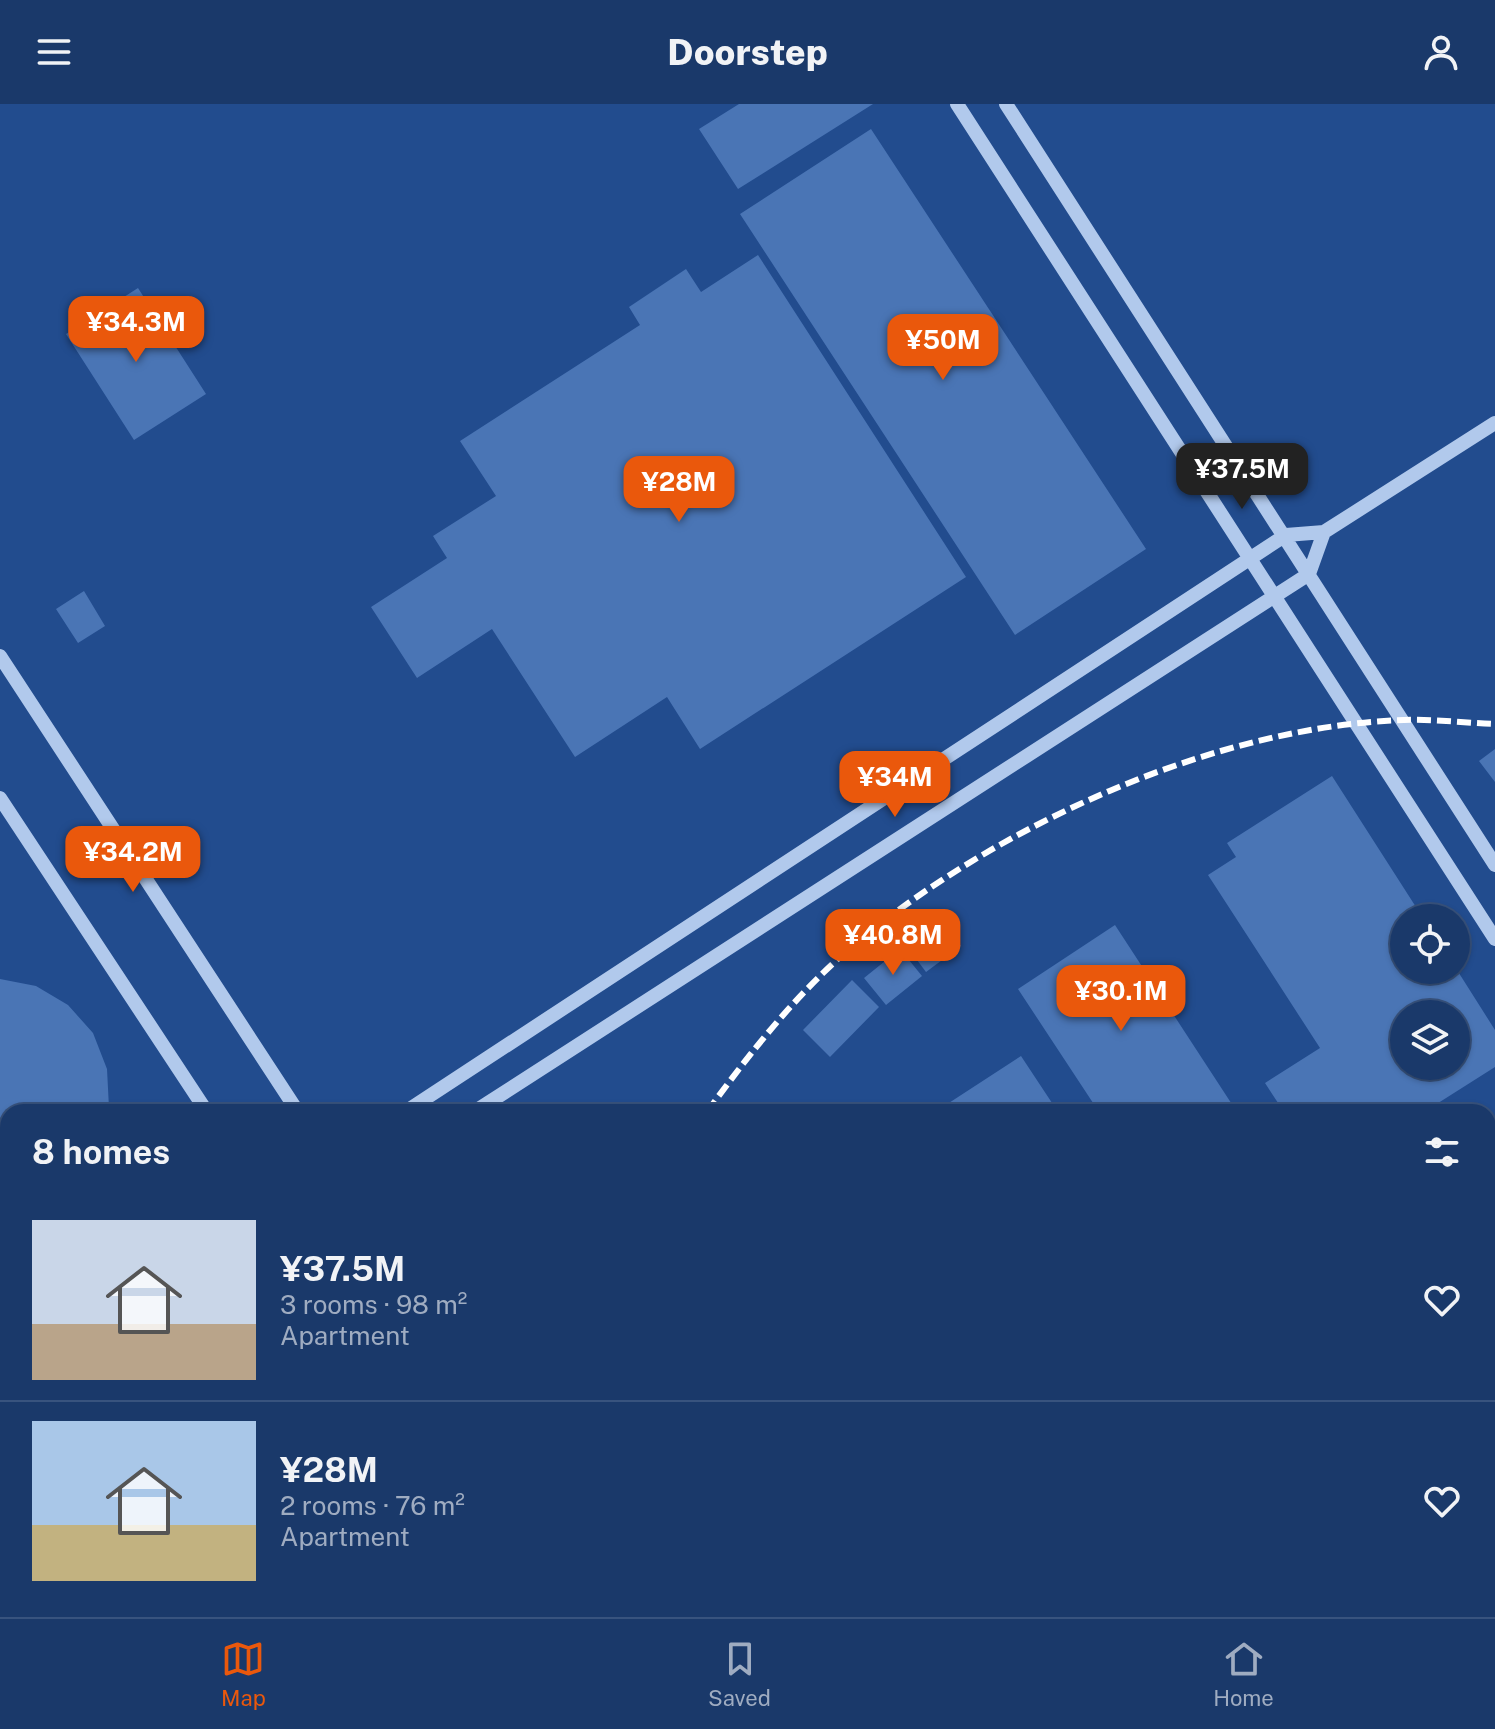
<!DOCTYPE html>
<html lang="en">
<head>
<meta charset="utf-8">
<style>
	:root { --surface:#1a396a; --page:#234070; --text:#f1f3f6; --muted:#9facc1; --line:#38537e; --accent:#ea580c }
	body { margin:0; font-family:"Public Sans",sans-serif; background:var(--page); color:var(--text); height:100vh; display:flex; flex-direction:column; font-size:30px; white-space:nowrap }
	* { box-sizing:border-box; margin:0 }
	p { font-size:26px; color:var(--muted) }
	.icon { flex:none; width:44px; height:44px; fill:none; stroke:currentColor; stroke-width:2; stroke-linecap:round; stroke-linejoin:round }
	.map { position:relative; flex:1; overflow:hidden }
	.details { position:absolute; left:0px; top:1000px; width:1496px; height:514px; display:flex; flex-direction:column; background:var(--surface); border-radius:24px 24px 0 0; box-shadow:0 2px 6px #0004,0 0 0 2px var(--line) }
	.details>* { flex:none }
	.buttons { position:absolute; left:1390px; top:800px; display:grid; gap:16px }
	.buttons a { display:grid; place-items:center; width:80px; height:80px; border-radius:50%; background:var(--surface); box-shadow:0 2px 6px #0004,0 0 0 2px var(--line); font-size:40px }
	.price { position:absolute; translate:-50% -68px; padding:0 18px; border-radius:16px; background:var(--accent); color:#fff; font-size:26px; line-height:52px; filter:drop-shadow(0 2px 4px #0008) }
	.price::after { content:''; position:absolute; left:50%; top:48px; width:24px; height:18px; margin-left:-12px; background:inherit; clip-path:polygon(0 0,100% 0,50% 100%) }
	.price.current { background:#222; color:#fff }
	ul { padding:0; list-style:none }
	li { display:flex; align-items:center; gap:24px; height:200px; padding:0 32px }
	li+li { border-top:2px solid var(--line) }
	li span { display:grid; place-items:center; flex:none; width:224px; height:160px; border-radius:0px; color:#555 }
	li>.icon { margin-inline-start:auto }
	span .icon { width:96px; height:96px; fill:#fffc; stroke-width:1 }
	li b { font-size:34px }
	h2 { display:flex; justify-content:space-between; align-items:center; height:96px; padding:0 32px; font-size:34px }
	header { display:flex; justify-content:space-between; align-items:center; height:104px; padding:0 32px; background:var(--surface); font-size:36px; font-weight:800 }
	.tab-bar { display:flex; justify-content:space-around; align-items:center; height:112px; border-top:2px solid var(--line); background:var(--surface); font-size:22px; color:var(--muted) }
	.tab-bar a { display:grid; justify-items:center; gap:4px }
	.tab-bar .current { color:var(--accent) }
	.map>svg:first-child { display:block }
</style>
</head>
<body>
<header><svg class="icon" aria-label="menu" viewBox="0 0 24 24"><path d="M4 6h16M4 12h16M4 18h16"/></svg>Doorstep<svg class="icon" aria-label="person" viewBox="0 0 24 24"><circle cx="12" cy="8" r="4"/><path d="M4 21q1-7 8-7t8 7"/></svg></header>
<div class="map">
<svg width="1495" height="1513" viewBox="0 0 1495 1513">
	<rect width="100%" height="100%" fill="#224c8e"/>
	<path fill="#4a75b5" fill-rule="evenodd" d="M739 0H873L738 85 699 25Z
		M871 25 1146 445 1015 531 740 110Z
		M758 151 966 473 700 645 667 593 575 653 492 525 417 574 371 503 447 454 433 432 496 392 460 337 640 221 629 203 686 165 701 188Z
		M138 184 206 290 134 336 66 230Z
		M84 487 105 522 78 539 56 505Z
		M1495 645V678L1479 657Z
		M1332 672 1423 814H1404V866H1457L1495 926V963L1424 1008H1284L1265 979 1320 944 1208 771 1236 753 1227 739ZM1404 910H1456V962H1404Z
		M940 814 961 842 926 868 905 840Z
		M1115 821 1237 1008H1099L1018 885Z
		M900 845 922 872 886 901 864 874Z
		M0 875 36 882 68 901 93 929 107 965 109 1004 108 1008H8L6 1103H0Z
		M852 876 879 903 830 953 803 926Z
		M1021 952 1058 1008H935Z
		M1495 1014V1259L1488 1249V1018Z
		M8 1248V1399L0 1387V1253Z
		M0 1399 8 1411V1506H70L75 1513H0Z
		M1145 1506H1268L1257 1513H1149Z"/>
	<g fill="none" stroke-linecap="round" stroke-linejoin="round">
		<path stroke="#b1c9ec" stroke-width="14" d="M957 0 1495 835
			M1006 0 1495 761
			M0 552 298 1008
			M0 694 207 1008
			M405 1008 1286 431 1324 428 1495 319
			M474 1008 1309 470 1324 428
			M1488 1441 1495 1436
			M532 1506 537 1513
			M624 1506 629 1513
			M1375 1513 1386 1506"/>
		<path stroke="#fff" stroke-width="6" stroke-dasharray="14 6" stroke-linecap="butt" d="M707 1008C752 946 801 884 860 836 1002 719 1218 622 1404 616 1434 615 1465 619 1495 620
			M580 1506V1513"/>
	</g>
</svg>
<div class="buttons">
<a><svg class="icon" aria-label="locate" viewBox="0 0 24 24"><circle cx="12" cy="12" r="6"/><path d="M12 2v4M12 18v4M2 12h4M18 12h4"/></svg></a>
<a><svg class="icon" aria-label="layers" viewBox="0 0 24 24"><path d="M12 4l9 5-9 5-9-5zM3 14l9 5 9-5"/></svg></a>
</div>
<b class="price" style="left:136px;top:260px">¥34.3M</b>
<b class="price" style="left:943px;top:278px">¥50M</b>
<b class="price current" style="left:1242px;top:407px">¥37.5M</b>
<b class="price" style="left:679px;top:420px">¥28M</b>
<b class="price" style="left:895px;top:715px">¥34M</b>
<b class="price" style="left:133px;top:790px">¥34.2M</b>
<b class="price" style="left:893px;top:873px">¥40.8M</b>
<b class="price" style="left:1121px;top:929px">¥30.1M</b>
<section class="details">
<h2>8 homes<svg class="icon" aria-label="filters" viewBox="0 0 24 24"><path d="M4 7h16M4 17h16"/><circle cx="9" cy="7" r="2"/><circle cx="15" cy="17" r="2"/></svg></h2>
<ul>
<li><span style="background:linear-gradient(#c9d6e8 65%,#b9a48a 0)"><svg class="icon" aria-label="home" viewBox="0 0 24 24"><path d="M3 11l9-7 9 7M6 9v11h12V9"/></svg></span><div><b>¥37.5M</b><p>3 rooms · 98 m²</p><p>Apartment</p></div><svg class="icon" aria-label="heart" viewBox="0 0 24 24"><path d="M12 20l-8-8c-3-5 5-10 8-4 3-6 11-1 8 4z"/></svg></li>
<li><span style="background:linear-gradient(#a9c7e8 65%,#c2b280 0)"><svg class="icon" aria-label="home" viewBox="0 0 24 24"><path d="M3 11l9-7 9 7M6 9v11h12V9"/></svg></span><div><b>¥28M</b><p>2 rooms · 76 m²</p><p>Apartment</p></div><svg class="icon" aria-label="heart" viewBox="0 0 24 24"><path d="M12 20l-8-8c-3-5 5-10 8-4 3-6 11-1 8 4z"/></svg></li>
</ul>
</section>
</div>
<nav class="tab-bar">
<a class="current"><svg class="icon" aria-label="map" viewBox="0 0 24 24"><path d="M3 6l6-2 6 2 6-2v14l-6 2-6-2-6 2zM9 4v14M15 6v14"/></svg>Map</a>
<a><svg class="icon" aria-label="saved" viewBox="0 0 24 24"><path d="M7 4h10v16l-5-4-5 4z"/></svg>Saved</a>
<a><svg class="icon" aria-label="home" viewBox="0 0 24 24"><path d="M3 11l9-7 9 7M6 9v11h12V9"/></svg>Home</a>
</nav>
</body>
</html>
